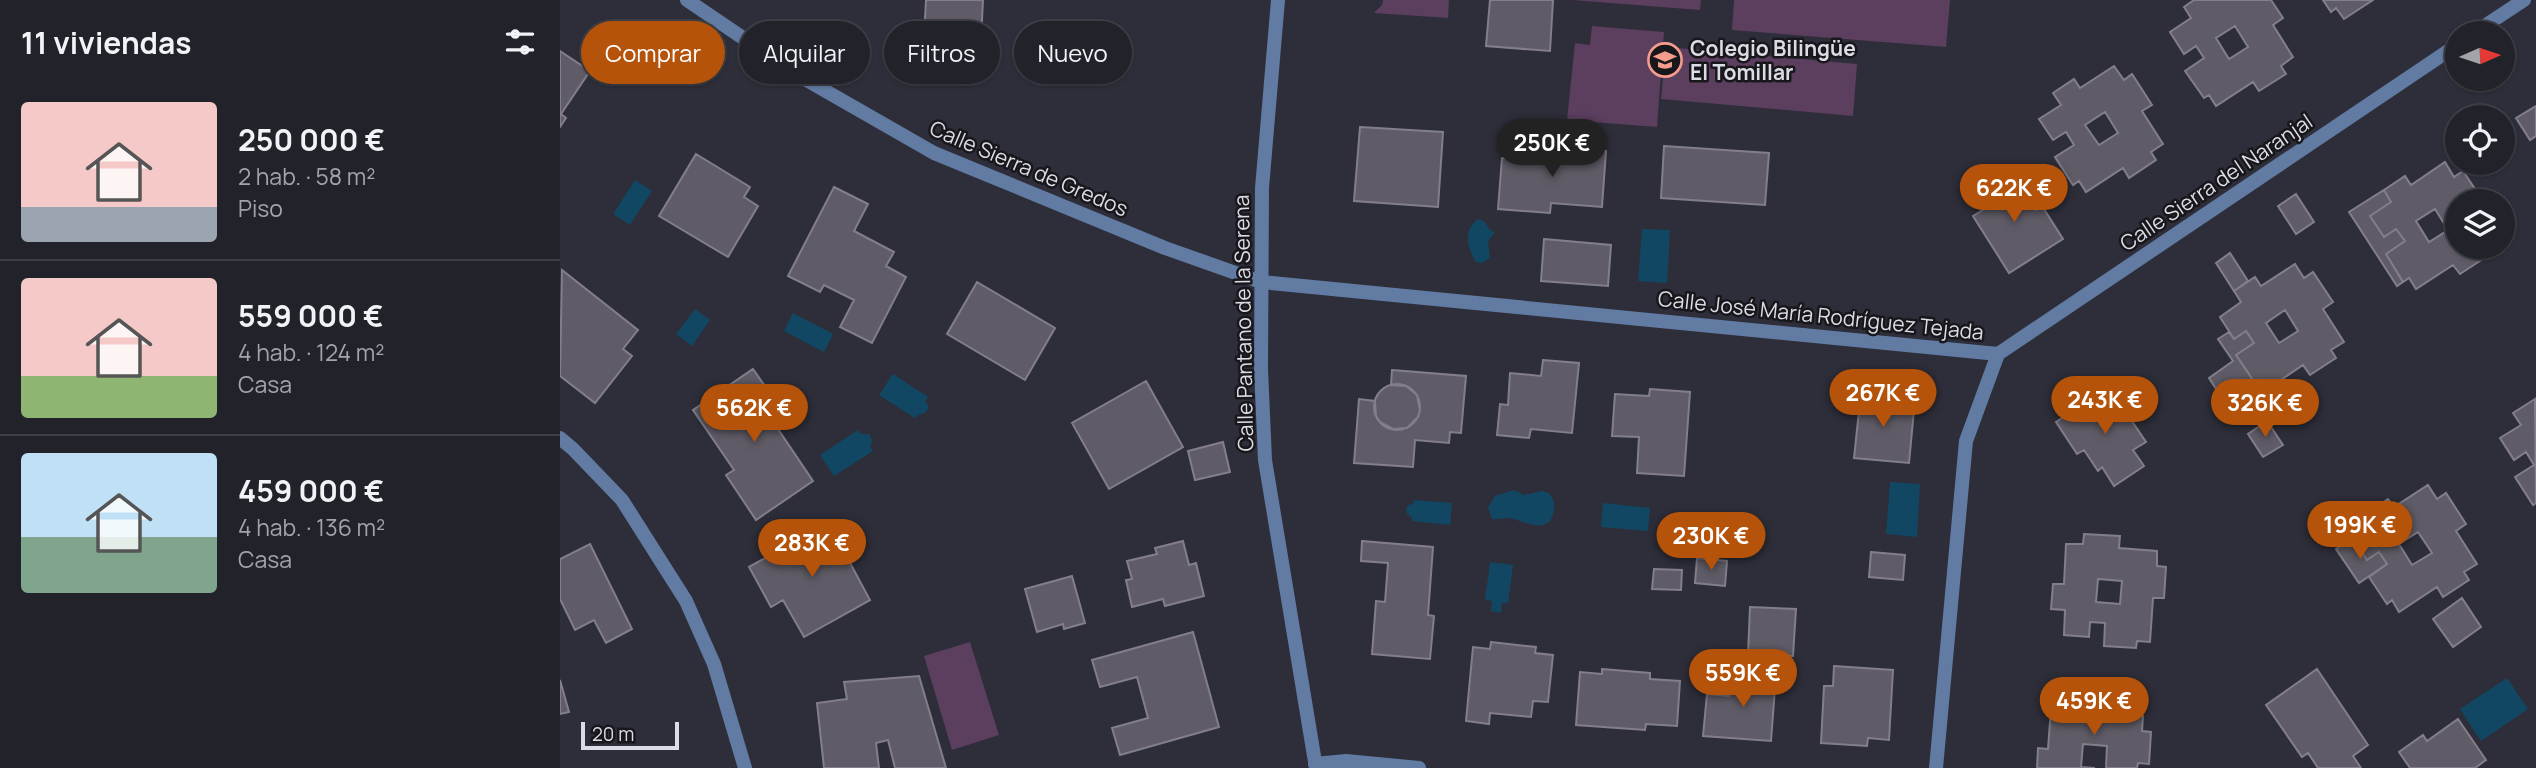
<!DOCTYPE html>
<html lang="es">
<head>
<meta charset="utf-8">
<style>
	:root { --surface:#22222b; --page:#2e2f37; --text:#f1f3f6; --muted:#a2a4a9; --line:#3f3f47; --accent:#b45309 }
	body { margin:0; font-family:Manrope,sans-serif; background:var(--page); color:var(--text); height:100vh; display:flex; flex-direction:column; font-size:26px; white-space:nowrap }
	* { box-sizing:border-box; margin:0 }
	p { font-size:23px; color:var(--muted) }
	.icon { flex:none; width:38px; height:38px; fill:none; stroke:currentColor; stroke-width:2; stroke-linecap:round; stroke-linejoin:round }
	.map { position:relative; flex:1; overflow:hidden }
	.details { display:flex; flex-direction:column; background:var(--surface); width:560px }
	.details>* { flex:none }
	.top-card { position:absolute; left:21px; top:21px; width:665px; height:63px; display:flex; gap:14px }
	.needle { width:46px; rotate:87deg }
	.tools { position:absolute; left:1885px; top:21px; display:grid; gap:14px }
	.tools a { display:grid; place-items:center; width:70px; height:70px; border-radius:50%; background:var(--surface); box-shadow:0 2px 5px #0004,0 0 0 2px var(--line); font-size:35px }
	.scale { position:absolute; left:21px; bottom:18px; width:98px; box-sizing:border-box; padding-left:7px; border:4px solid #dcdde4; border-top:0; font-size:19px; line-height:24px; white-space:nowrap; color:#dcdde4; -webkit-text-stroke:5px #17171c; paint-order:stroke }
	.price { position:absolute; translate:-50% -60px; padding:0 16px; border-radius:24px; background:var(--accent); color:#fff; font-size:23px; line-height:46px; filter:drop-shadow(0 2px 4px #0008) }
	.price::after { content:''; position:absolute; left:50%; top:42px; width:21px; height:16px; margin-left:-10px; background:inherit; clip-path:polygon(0 0,100% 0,50% 100%) }
	.price.selected { background:#222; color:#fff }
	ul { padding:0; list-style:none }
	li { display:flex; align-items:center; gap:21px; height:175px; padding:0 21px }
	li+li { border-top:2px solid var(--line) }
	li span { display:grid; place-items:center; flex:none; width:196px; height:140px; border-radius:7px; color:#555 }
	li>.icon { margin-inline-start:auto }
	span .icon { width:84px; height:84px; fill:#fffc; stroke-width:1 }
	li b { font-size:30px }
	h2 { display:flex; justify-content:space-between; align-items:center; height:84px; padding:0 21px; font-size:30px }
	.tag { padding:0 24px; border-radius:32px; background:var(--surface); box-shadow:0 2px 5px #0004,0 0 0 2px var(--line); font-size:24px; line-height:63px }
	.tag.selected { background:var(--accent); color:#fff }
	main { display:flex; flex:1; min-height:0 }
	.map>svg:first-child { display:block }
</style>
</head>
<body>
<main>
<section class="details">
<h2>11 viviendas<svg class="icon" aria-label="filters" viewBox="0 0 24 24"><path d="M4 7h16M4 17h16"/><circle cx="9" cy="7" r="2"/><circle cx="15" cy="17" r="2"/></svg></h2>
<ul>
<li><span style="background:linear-gradient(#f6c9c9 75%,#9aa5b1 0)"><svg class="icon" aria-label="home" viewBox="0 0 24 24"><path d="M3 11l9-7 9 7M6 9v11h12V9"/></svg></span><div><b>250 000 €</b><p>2 hab. · 58 m²</p><p>Piso</p></div></li>
<li><span style="background:linear-gradient(#f6c9c9 70%,#8fb573 0)"><svg class="icon" aria-label="home" viewBox="0 0 24 24"><path d="M3 11l9-7 9 7M6 9v11h12V9"/></svg></span><div><b>559 000 €</b><p>4 hab. · 124 m²</p><p>Casa</p></div></li>
<li><span style="background:linear-gradient(#bfe0f5 60%,#7fa58c 0)"><svg class="icon" aria-label="home" viewBox="0 0 24 24"><path d="M3 11l9-7 9 7M6 9v11h12V9"/></svg></span><div><b>459 000 €</b><p>4 hab. · 136 m²</p><p>Casa</p></div></li>
</ul>
</section>
<div class="map">
<svg width="1976" height="768" viewBox="0 0 1976 768">
	<rect width="100%" height="100%" fill="#2d2e39"/>
	<path fill="#5c3e5e" d="M823 0H889L888 18 814 13 822 5Z
		M1012 0H1141L1140 10Z
		M1174 0H1390L1386 47 1172 30Z
		M1032 26 1104 32 1097 127 1007 120 1015 43 1030 45Z
		M1106 47 1297 64 1293 116 1101 99Z
		M410 642 439 735 392 750 364 656Z"/>
	<path fill="#124763" d="M75 180 92 191 70 225 53 214Z
		M918 219 924 221 931 231 935 232 928 241 930 258 922 263 916 262C907 249 903 229 918 219Z
		M1082 229 1110 230 1107 283 1078 281Z
		M135 309 150 320 132 346 116 334Z
		M233 313 273 334 264 352 224 331Z
		M333 374 368 397 365 401 369 407 365 413 358 415 355 418 319 395Z
		M298 430 301 434H309L312 440 310 447 313 451 274 476 260 455Z
		M1330 482 1360 484 1357 537 1326 534Z
		M954 490 964 495 982 491 989 493C994 501 996 505 993 514 987 537 959 518 948 518 942 518 938 520 932 519L928 507 935 496Z
		M854 500 892 503 890 525 852 521V517L847 514 846 509 848 505 853 504Z
		M1043 503 1090 508 1088 531 1041 527Z
		M930 562 953 565 948 603H942L941 613 931 611 932 601 925 600Z
		M1947 678 1968 709 1921 741 1900 709Z"/>
	<path fill="#605c67" stroke="#827e8a" stroke-width="2" fill-rule="evenodd" d="M366 0H423L421 40 364 37Z
		M930 0H993L990 51 926 46Z
		M1634 0H1711L1723 18 1713 25 1733 57 1721 66 1726 74 1699 91 1693 82 1656 106 1649 95 1644 98 1625 71 1644 58 1636 46 1624 54 1610 32 1631 18 1624 7ZM1675 26 1688 47 1669 59 1656 38Z
		M1763 0H1813L1784 19 1776 8 1771 12Z
		M0 51 30 71 1 114 6 118 0 127Z
		M1554 66 1564 80 1572 74 1592 105 1582 111 1603 144 1591 152 1596 160 1569 178 1563 168 1526 192 1519 181 1513 185 1495 157 1514 145 1506 132 1493 140 1479 119 1501 105 1493 93 1514 79 1520 88ZM1545 112 1558 133 1539 145 1525 125Z
		M1976 106V136L1970 140 1956 118Z
		M800 127 883 132 878 207 794 201Z
		M959 144 1046 151 1042 207 991 203 990 213 938 209 942 158 959 159Z
		M1104 146 1209 153 1205 205 1101 198Z
		M136 154 190 187 184 197 198 206 168 257 99 216Z
		M1885 162 1894 177 1903 171 1923 201H1897V247H1924L1921 249 1926 257 1900 274 1893 265 1856 289 1849 278 1843 282 1826 254 1845 241 1836 229 1824 237 1810 216 1831 202 1824 190 1845 176 1851 185ZM1875 209 1888 230 1869 242 1856 221Z
		M1446 173 1458 192 1462 189 1476 210 1482 206 1503 239 1449 273 1413 216 1426 208 1416 192Z
		M274 187 308 204 294 231 334 252 326 266 346 277 312 343 280 327 294 300 264 285 260 292 228 276Z
		M1824 190 1831 202 1810 216 1824 237 1836 229 1845 241 1826 254 1843 282 1837 286 1789 212Z
		M1736 194 1754 222 1736 234 1718 206Z
		M984 239 1051 245 1048 286 981 281Z
		M1670 253 1688 281 1674 291 1656 263Z
		M1735 264 1744 278 1753 272 1773 302 1763 309 1784 342 1771 350 1776 358 1750 375 1743 365 1706 390 1699 380 1695 383 1676 355 1694 343 1686 331 1674 339 1660 317 1681 302 1674 291 1695 277 1701 286ZM1725 310 1738 331 1719 343 1706 323Z
		M2 270 78 330 63 349 72 356 35 403 0 376Z
		M417 282 495 328 465 380 387 334Z
		M1686 331 1694 343 1676 355 1695 383 1690 386 1695 392 1669 409 1649 378 1673 361 1658 339 1669 332 1674 339Z
		M983 360 1019 363 1012 433 971 429 969 438 937 435 940 404 948 405 950 373 981 376Z
		M193 369 228 419 216 426 253 481 196 520 166 475 174 470 133 410Z
		M832 370 906 376 901 433 890 432 889 443 855 440 853 467 794 463 799 399 815 401 816 416 820 422 833 429 847 428 858 417 860 410 857 395 846 386 831 385Z
		M586 381 623 447 549 489 512 423Z
		M814 407a23 23 0 1 1 46 0a23 23 0 1 1-46 0Z
		M1549 387 1586 442 1573 450 1584 466 1554 486 1542 467 1538 471 1524 450 1517 454 1496 422Z
		M1090 389 1130 392 1124 476 1077 473 1079 437 1052 436 1055 394 1089 396Z
		M1301 392 1337 396 1336 408 1354 410 1349 463 1294 458Z
		M1975 399 1976 503 1973 505 1955 477 1974 465 1966 452 1954 460 1940 438 1961 425 1953 413Z
		M1707 421 1723 445 1703 457 1688 434Z
		M663 442 670 472 635 480 628 451Z
		M1868 485 1877 499 1886 493 1906 524 1896 531 1917 564 1904 572 1909 580 1883 597 1877 587 1839 612 1832 600 1827 604 1809 577 1827 564 1819 552 1807 560 1793 538 1814 524 1807 513 1828 499 1834 507ZM1858 532 1872 553 1852 565 1839 544Z
		M1807 513 1814 524 1802 532 1795 520Z
		M272 521 292 557 288 559 310 600 244 637 223 600 211 607 189 567Z
		M1524 534 1560 536 1559 548 1597 551V566L1606 567 1604 598H1593L1590 642 1577 641 1576 648 1544 646 1545 623 1530 622 1529 637 1504 635 1505 610 1491 609 1493 584H1504L1506 544H1523ZM1538 579 1562 581 1560 604 1536 602Z
		M1793 538 1807 560 1819 552 1827 564 1799 583 1776 549Z
		M623 541 629 565 636 563 644 596 605 606 603 599 572 607 566 580 572 579 567 561 597 554 595 548Z
		M802 541 873 547 868 615 874 616 870 659 812 654 816 601 825 602 828 563 801 561Z
		M30 544 72 629 46 643 34 620 15 630 0 599V559Z
		M1311 552 1345 555 1343 580 1309 577Z
		M1137 558 1167 561 1165 586 1135 583Z
		M1094 569 1122 570 1121 590 1092 589Z
		M512 576 525 623 504 629 503 624 477 632 465 589Z
		M1902 598 1921 627 1893 647 1873 619Z
		M1190 607 1236 609 1233 656 1188 654Z
		M633 632 659 727 560 755 552 728 588 718 577 677 540 687 532 660Z
		M931 642 976 647 975 653 993 655 988 702 973 701 971 717 930 713 929 724 906 721 913 647 930 649Z
		M1274 666 1333 670 1329 740 1308 738 1307 746 1261 743 1264 686H1273Z
		M1042 669 1090 673V679L1120 681 1117 726 1086 724 1085 730 1016 725 1020 672 1042 674Z
		M1757 669 1808 745 1793 756 1801 768H1758L1748 753 1742 757 1706 705Z
		M1171 671 1216 675 1211 741 1143 736 1147 694 1169 696Z
		M359 676 386 768H335L328 740 316 743 319 768H264L257 703 287 699 284 682Z
		M0 680 9 712 0 714Z
		M1508 699 1545 701 1544 714 1583 716 1582 731 1591 732 1589 764 1578 763 1577 768H1546L1547 746 1523 744 1521 767 1535 768H1477L1478 748 1488 749 1491 708 1508 710Z
		M1898 719 1926 760 1915 768H1850L1839 752 1863 735 1867 741Z"/>
	<g fill="none" stroke-linecap="round" stroke-linejoin="round">
		<path stroke="#617ba2" stroke-width="14" d="M127 0 236 74 374 153 605 248 701 282 1438 354
			M718 0 702 188 701 369 705 460 756 768
			M1914 33 1964 0
			M1438 354 1897 45
			M0 438 13 449 62 500 126 601 154 664 185 768
			M755 764 786 761 859 768
			M1376 768 1406 441 1438 354"/>
	</g>
	<defs>
		<g id="school-ring" transform="scale(1.75)"><circle r="9.5" fill="#17171c" stroke="#f49d8d" stroke-width="1.5"/><path d="M0-5L7-2L0 1L-7-2ZM-4 1L0 2.5L4 1V4Q0 6-4 4Z" fill="#f49d8d"/></g>
	</defs>
	<g fill-rule="evenodd">
		<use href="#school-ring" x="1105" y="60"/>
	</g>
	<g text-anchor="middle" dominant-baseline="central" stroke-width="5" stroke-linejoin="round" paint-order="stroke">
		<g font-size="21" font-weight="bold" fill="#dcdde4" stroke="#17171c" text-anchor="start">
			<text x="1130" y="48">Colegio Bilingüe<tspan x="1130" dy="24">El Tomillar</tspan></text>
		</g>
		<g font-size="21" fill="#dcdde4" stroke="#17171c">
			<text transform="translate(469 168) rotate(23)">Calle Sierra de Gredos</text>
			<text transform="translate(1656 182) rotate(-34)">Calle Sierra del Naranjal</text>
			<text transform="translate(1261 315) rotate(6)">Calle José María Rodríguez Tejada</text>
			<text transform="translate(683 323) rotate(-91)">Calle Pantano de la Serena</text>
		</g>
	</g>
</svg>
<div class="tools">
<a><svg class="needle" viewBox="-14 -14 28 28"><path d="M0-13l5 13h-10z" fill="#e53935"/><path d="M0 13l5-13h-10z" fill="#a2a4a9"/></svg></a>
<a><svg class="icon" aria-label="locate" viewBox="0 0 24 24"><circle cx="12" cy="12" r="6"/><path d="M12 2v4M12 18v4M2 12h4M18 12h4"/></svg></a>
<a><svg class="icon" aria-label="layers" viewBox="0 0 24 24"><path d="M12 4l9 5-9 5-9-5zM3 14l9 5 9-5"/></svg></a>
</div>
<div class="scale">20 m</div>
<b class="price selected" style="left:992px;top:179px">250K €</b>
<b class="price" style="left:1454px;top:224px">622K €</b>
<b class="price" style="left:1323px;top:429px">267K €</b>
<b class="price" style="left:1545px;top:436px">243K €</b>
<b class="price" style="left:1705px;top:439px">326K €</b>
<b class="price" style="left:194px;top:444px">562K €</b>
<b class="price" style="left:1800px;top:561px">199K €</b>
<b class="price" style="left:1151px;top:572px">230K €</b>
<b class="price" style="left:252px;top:579px">283K €</b>
<b class="price" style="left:1183px;top:709px">559K €</b>
<b class="price" style="left:1534px;top:737px">459K €</b>
<div class="top-card">
<a class="tag selected">Comprar</a>
<a class="tag">Alquilar</a>
<a class="tag">Filtros</a>
<a class="tag">Nuevo</a>
</div>
</div>
</main>
</body>
</html>
